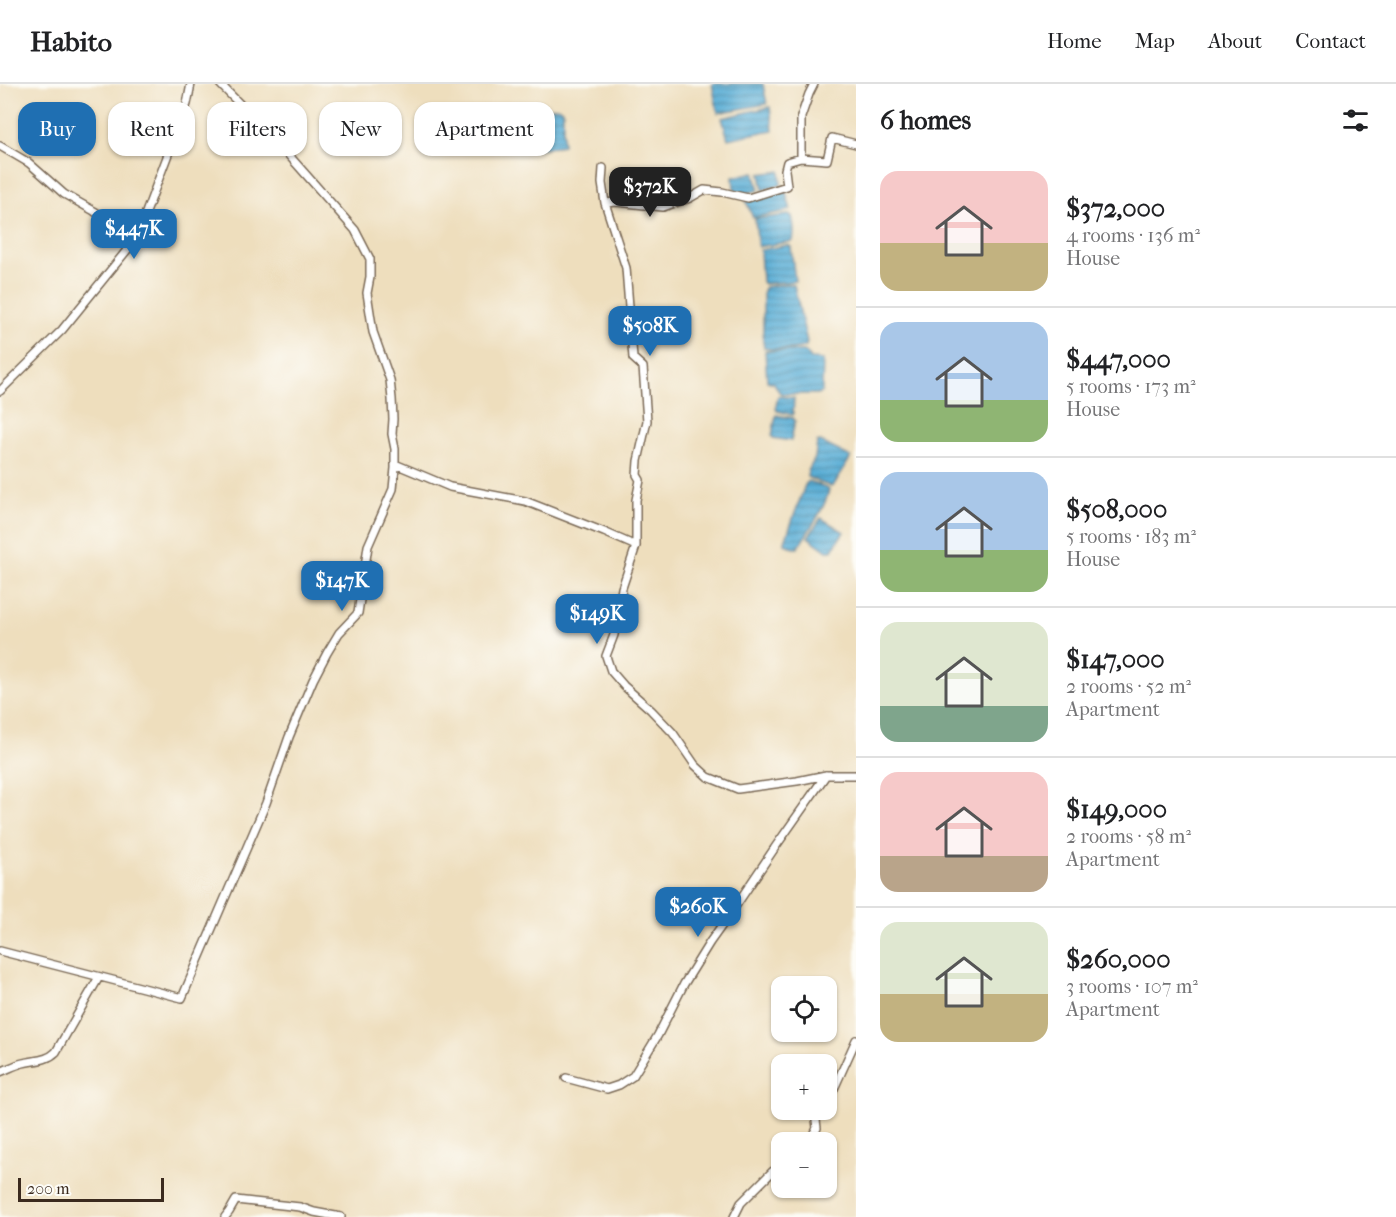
<!DOCTYPE html>
<html lang="en">
<head>
<meta charset="utf-8">
<style>
	:root { --surface:#fff; --page:#f6f6f6; --text:#202124; --muted:#757577; --line:#e0e0e0; --accent:#1f6fb2 }
	body { margin:0; font-family:"IM FELL French Canon",serif; background:var(--page); color:var(--text); height:100vh; display:flex; flex-direction:column; font-size:22px; white-space:nowrap }
	* { box-sizing:border-box; margin:0 }
	p { font-size:20px; color:var(--muted) }
	.icon { flex:none; width:33px; height:33px; fill:none; stroke:currentColor; stroke-width:2; stroke-linecap:round; stroke-linejoin:round }
	.map { position:relative; flex:1; overflow:hidden }
	.side { display:flex; flex-direction:column; background:var(--surface); width:540px }
	.side>* { flex:none }
	.guide { position:absolute; left:18px; top:18px; width:570px; height:54px; display:flex; gap:12px }
	.fabs { position:absolute; left:771px; top:892px; display:grid; gap:12px }
	.fabs a { display:grid; place-items:center; width:66px; height:66px; border-radius:12px; background:var(--surface); box-shadow:0 2px 4px #0004; font-size:30px }
	.scale { position:absolute; left:18px; bottom:15px; width:146px; box-sizing:border-box; padding-left:6px; border:3px solid #3b2a1e; border-top:0; font-size:16px; line-height:21px; white-space:nowrap; color:#3b2a1e; -webkit-text-stroke:4px #fdfcf7; paint-order:stroke }
	.price { position:absolute; translate:-50% -51px; padding:0 14px; border-radius:12px; background:var(--accent); color:#fff; font-size:20px; line-height:39px; filter:drop-shadow(0 2px 3px #0008) }
	.price::after { content:''; position:absolute; left:50%; top:36px; width:18px; height:14px; margin-left:-9px; background:inherit; clip-path:polygon(0 0,100% 0,50% 100%) }
	.price.on { background:#222; color:#fff }
	ul { padding:0; list-style:none }
	li { display:flex; align-items:center; gap:18px; height:150px; padding:0 24px }
	li+li { border-top:2px solid var(--line) }
	li span { display:grid; place-items:center; flex:none; width:168px; height:120px; border-radius:18px; color:#555 }
	li>.icon { margin-inline-start:auto }
	span .icon { width:72px; height:72px; fill:#fffc; stroke-width:1 }
	li b { font-size:26px }
	h2 { display:flex; justify-content:space-between; align-items:center; height:72px; padding:0 24px; font-size:26px }
	.chip { padding:0 21px; border-radius:18px; background:var(--surface); box-shadow:0 2px 4px #0004; font-size:21px; line-height:54px }
	.chip.on { background:var(--accent); color:#fff }
	header { display:flex; align-items:center; gap:36px; box-sizing:border-box; height:84px; padding:0 30px; background:var(--surface); border-bottom:2px solid var(--line) }
	header strong { font-size:28px }
	nav { display:flex; gap:33px; margin-inline-start:auto; font-size:21px }
	main { display:flex; flex:1; min-height:0 }
	.map>svg:first-child { display:block }
</style>
</head>
<body>
<header>
<strong>Habito</strong>
<nav><a>Home</a><a>Map</a><a>About</a><a>Contact</a></nav>
</header>
<main>
<div class="map">
<svg width="856" height="1133" viewBox="0 0 856 1133">
	<defs>
		<pattern id="water-rules" width="6" height="5" patternUnits="userSpaceOnUse" patternTransform="scale(1.5)"><rect width="6" height="5" fill="#5aaed6"/><path d="M0 2.5h6" fill="none" stroke="#4c8ead"/></pattern>
	</defs>
	<rect width="100%" height="100%" fill="#fdfcf7"/>
	<filter id="ink" filterUnits="userSpaceOnUse"><feTurbulence type="fractalNoise" baseFrequency=".0167" numOctaves="2"/><feDisplacementMap in="SourceGraphic" scale="12" xChannelSelector="R" yChannelSelector="G"/><feConvolveMatrix kernelMatrix="1 2 1 2 8 2 1 2 1" color-interpolation-filters="sRGB"/></filter>
	<filter id="wash" filterUnits="userSpaceOnUse"><feTurbulence type="fractalNoise" baseFrequency=".008" numOctaves="4" result="noise"/><feDisplacementMap in="SourceGraphic" scale="24" xChannelSelector="R" yChannelSelector="G"/><feGaussianBlur stdDeviation="1.35" result="paint"/><feColorMatrix in="noise" values="0 0 0 0 0 0 0 0 0 0 0 0 0 0 0 0 0 1.4 0 .05"/><feComposite in="paint" operator="in"/></filter>
	<g filter="url(#wash)">
		<rect width="100%" height="100%" fill="#eedebd"/>
		<path fill="url(#water-rules)" stroke="#4a6c7a" stroke-width="1.5" d="M712 0H763L767 20 718 29Z
			M559 23 563 26V61L525 67 519 30 522 27Z
			M770 23 773 46 728 55 722 34Z
			M780 87 781 101 763 106 760 90Z
			M754 88 759 106 743 110 734 105 733 93Z
			M785 105 791 126 753 134 746 117Z
			M789 131 792 132C794 140 795 148 793 157L758 163 755 135Z
			M788 161 791 163 795 197 764 200 762 198 760 166Z
			M786 200 794 201 807 258 806 262C797 266 774 266 764 264L763 258V206L765 203Z
			M765 267H804L807 269 811 275 823 276 822 308 817 310H784L779 308 774 299 767 297Z
			M778 312 794 314 793 331 777 327 776 322Z
			M776 331 793 334 795 337 791 357 773 354 772 352Z
			M817 358H821L851 373 834 401 831 403 807 393 808 387 815 374Z
			M808 397 818 400 829 406C825 425 808 447 798 464H794L785 460V457L805 401Z
			M821 434 844 448 831 467H827L808 453Z"/>
	</g>
	<g filter="url(#ink)">
		<g fill="none" stroke-linecap="round" stroke-linejoin="round">
			<g stroke="#7a6956" stroke-width="10">
				<path id="minor" d="M0 62 29 79 64 110 94 127 136 155
					M801 74V33L809 10 814 0
					M603 84 602 99 605 119 626 184 633 274 643 283 647 337 638 377 637 391 640 396 636 416V462
					M605 119 617 118 663 123 690 114 704 106 722 108 748 114 787 102 785 86 787 78 801 74 827 76 832 54 856 60
					M0 307 62 246 136 155 187 20 191 0
					M395 380 450 403 525 417 604 448 636 462 622 504 614 551 606 572 611 587 624 602 651 626 673 649 695 681 708 693 738 705 797 697 826 691H856
					M0 867 182 914 266 719 289 653 313 596 327 569 339 549 358 529 368 462 393 405 395 384V365L392 350 393 335 392 315 390 296 373 248 367 209 370 193V175L355 146 278 59 220 0
					M0 988C8 985 15 981 23 979 35 976 47 977 56 968L99 893
					M566 994 607 1005 619 1001 633 992 658 951 684 900 710 858 735 823 776 762 826 691
					M826 1016 833 1007 856 956
					M810 1059 817 1044 816 1036 819 1026
					M225 1133 229 1128 236 1116 300 1123 314 1128 341 1133
					M734 1133 741 1119 773 1087 782 1091"/>
			</g>
			<use href="#minor" stroke="#fff" stroke-width="7"/>
		</g>
	</g>
</svg>
<div class="fabs">
<a><svg class="icon" aria-label="locate" viewBox="0 0 24 24"><circle cx="12" cy="12" r="6"/><path d="M12 2v4M12 18v4M2 12h4M18 12h4"/></svg></a>
<a>+</a>
<a>−</a>
</div>
<div class="scale">200 m</div>
<b class="price on" style="left:650px;top:134px">$372K</b>
<b class="price" style="left:134px;top:176px">$447K</b>
<b class="price" style="left:650px;top:273px">$508K</b>
<b class="price" style="left:342px;top:528px">$147K</b>
<b class="price" style="left:597px;top:561px">$149K</b>
<b class="price" style="left:698px;top:854px">$260K</b>
<div class="guide">
<a class="chip on">Buy</a>
<a class="chip">Rent</a>
<a class="chip">Filters</a>
<a class="chip">New</a>
<a class="chip">Apartment</a>
</div>
</div>
<section class="side">
<h2>6 homes<svg class="icon" aria-label="filters" viewBox="0 0 24 24"><path d="M4 7h16M4 17h16"/><circle cx="9" cy="7" r="2"/><circle cx="15" cy="17" r="2"/></svg></h2>
<ul>
<li><span style="background:linear-gradient(#f6c9c9 60%,#c2b280 0)"><svg class="icon" aria-label="home" viewBox="0 0 24 24"><path d="M3 11l9-7 9 7M6 9v11h12V9"/></svg></span><div><b>$372,000</b><p>4 rooms · 136 m²</p><p>House</p></div></li>
<li><span style="background:linear-gradient(#a9c7e8 65%,#8fb573 0)"><svg class="icon" aria-label="home" viewBox="0 0 24 24"><path d="M3 11l9-7 9 7M6 9v11h12V9"/></svg></span><div><b>$447,000</b><p>5 rooms · 173 m²</p><p>House</p></div></li>
<li><span style="background:linear-gradient(#a9c7e8 65%,#8fb573 0)"><svg class="icon" aria-label="home" viewBox="0 0 24 24"><path d="M3 11l9-7 9 7M6 9v11h12V9"/></svg></span><div><b>$508,000</b><p>5 rooms · 183 m²</p><p>House</p></div></li>
<li><span style="background:linear-gradient(#dfe7d0 70%,#7fa58c 0)"><svg class="icon" aria-label="home" viewBox="0 0 24 24"><path d="M3 11l9-7 9 7M6 9v11h12V9"/></svg></span><div><b>$147,000</b><p>2 rooms · 52 m²</p><p>Apartment</p></div></li>
<li><span style="background:linear-gradient(#f6c9c9 70%,#b9a48a 0)"><svg class="icon" aria-label="home" viewBox="0 0 24 24"><path d="M3 11l9-7 9 7M6 9v11h12V9"/></svg></span><div><b>$149,000</b><p>2 rooms · 58 m²</p><p>Apartment</p></div></li>
<li><span style="background:linear-gradient(#dfe7d0 60%,#c2b280 0)"><svg class="icon" aria-label="home" viewBox="0 0 24 24"><path d="M3 11l9-7 9 7M6 9v11h12V9"/></svg></span><div><b>$260,000</b><p>3 rooms · 107 m²</p><p>Apartment</p></div></li>
</ul>
</section>
</main>
</body>
</html>
